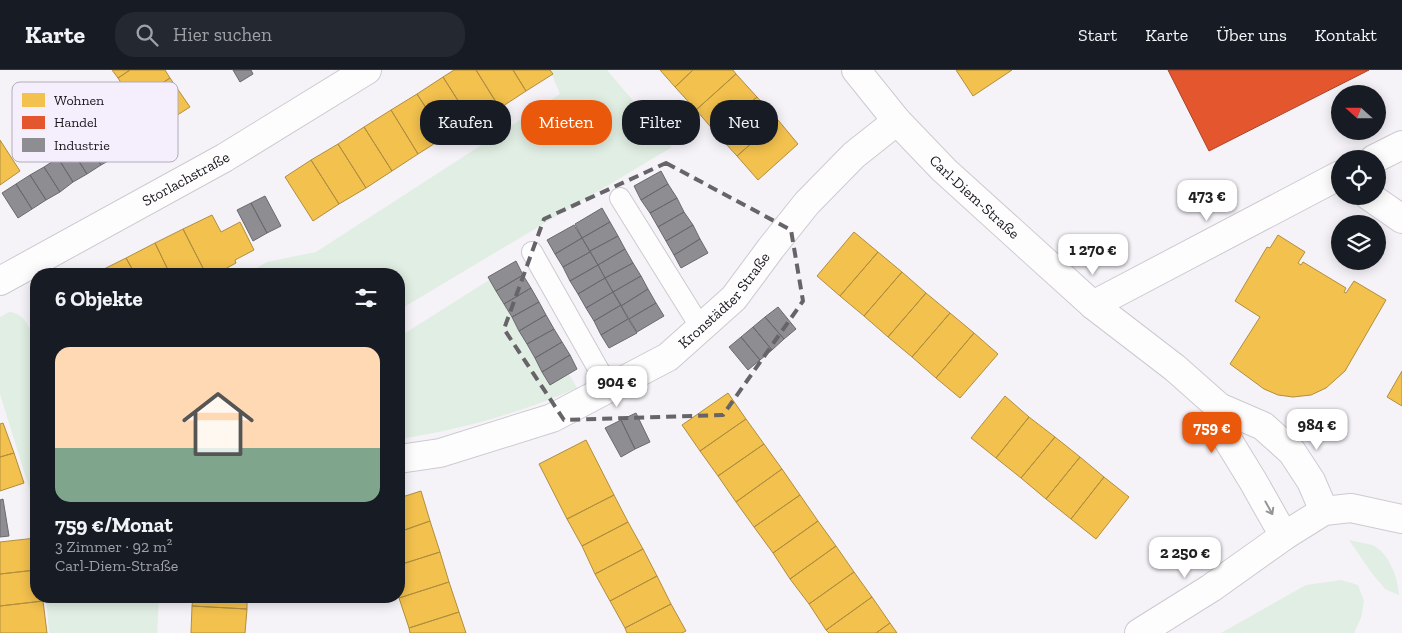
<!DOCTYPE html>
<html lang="de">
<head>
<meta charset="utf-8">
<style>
	:root { --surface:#171b24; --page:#242831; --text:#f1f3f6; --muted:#9ea1a6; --line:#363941; --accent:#ea580c }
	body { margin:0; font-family:"Zilla Slab",serif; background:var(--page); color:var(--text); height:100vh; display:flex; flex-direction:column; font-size:19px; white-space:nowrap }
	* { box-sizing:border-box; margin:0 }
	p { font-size:16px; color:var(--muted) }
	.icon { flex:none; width:28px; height:28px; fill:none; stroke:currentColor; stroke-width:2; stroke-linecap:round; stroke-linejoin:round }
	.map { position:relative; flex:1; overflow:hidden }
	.panel { position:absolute; left:30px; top:198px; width:375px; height:335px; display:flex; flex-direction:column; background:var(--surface); border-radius:20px; box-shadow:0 2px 12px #0003 }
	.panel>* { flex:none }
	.top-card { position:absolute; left:420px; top:30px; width:475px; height:45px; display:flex; gap:10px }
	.needle { width:32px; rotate:291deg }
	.fabs { position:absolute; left:1331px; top:15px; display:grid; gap:10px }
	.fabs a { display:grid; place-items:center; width:55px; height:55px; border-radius:50%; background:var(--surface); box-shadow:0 2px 12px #0003; font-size:25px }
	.price { position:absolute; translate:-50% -42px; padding:0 11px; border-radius:10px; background:#fff; color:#222; font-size:16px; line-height:32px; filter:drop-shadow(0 1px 2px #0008) }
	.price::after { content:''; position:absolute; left:50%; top:30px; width:15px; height:11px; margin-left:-8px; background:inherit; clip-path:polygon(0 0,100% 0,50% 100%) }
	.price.on { background:var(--accent); color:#fff }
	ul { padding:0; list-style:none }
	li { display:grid; align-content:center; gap:10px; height:265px; padding:0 25px }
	li span { display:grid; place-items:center; height:155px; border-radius:15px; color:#555 }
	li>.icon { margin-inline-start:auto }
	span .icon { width:90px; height:90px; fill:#fffc; stroke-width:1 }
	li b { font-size:21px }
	h2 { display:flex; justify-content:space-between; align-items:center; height:60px; padding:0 25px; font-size:21px }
	.chip { padding:0 18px; border-radius:20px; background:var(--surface); box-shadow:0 2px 12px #0003; font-size:18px; line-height:45px }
	.chip.on { background:var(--accent); color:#fff }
	header { display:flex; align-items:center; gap:30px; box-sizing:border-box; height:70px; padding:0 25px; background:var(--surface); border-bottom:1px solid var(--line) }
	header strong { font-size:24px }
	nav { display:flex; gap:28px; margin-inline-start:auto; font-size:18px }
	.search { width:350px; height:45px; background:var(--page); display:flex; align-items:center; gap:12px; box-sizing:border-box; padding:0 18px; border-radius:20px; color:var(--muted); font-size:19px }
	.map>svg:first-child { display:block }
</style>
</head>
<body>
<header>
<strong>Karte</strong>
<div class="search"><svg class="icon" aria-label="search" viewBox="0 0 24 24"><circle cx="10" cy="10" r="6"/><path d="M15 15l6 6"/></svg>Hier suchen</div>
<nav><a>Start</a><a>Karte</a><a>Über uns</a><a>Kontakt</a></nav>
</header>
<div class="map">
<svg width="1402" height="563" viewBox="0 0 1402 563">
	<rect width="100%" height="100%" fill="#f5f2f8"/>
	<path fill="#e1eee3" d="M550 0H607L672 77 399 240V204H246L267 192 316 182 560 24Z
		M508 198 577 318C520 343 460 360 399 369V267Z
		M9 242C25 243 29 258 36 270V440L0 324V247Z
		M1349 470C1356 472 1365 473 1372 475 1389 482 1398 509 1399 525L1385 519 1371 502Z
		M1341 510 1358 515 1364 531 1361 548 1354 563H1221L1306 515Z
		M46 526H159L157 563H49Z"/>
	<path fill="#f2c14e" stroke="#b18e3f" d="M112 0H130L118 8Z
		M130 0H165L170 8 133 32 118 8Z
		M454 0H476L497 34 471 51 443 7Z
		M476 0H513L526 21 500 38Z
		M513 0H550L553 4 526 21Z
		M660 0H693L675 17Z
		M693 0H733L736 4 696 40 675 17Z
		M956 0H1012L973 26Z
		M736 4 757 27 716 63 696 40Z
		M443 7 471 51 445 67 417 24Z
		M170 8 190 37 152 61 133 32Z
		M417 24 445 67 418 84 391 40Z
		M757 27 778 50 737 86 716 63Z
		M391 40 418 84 392 101 364 57Z
		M778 50 798 74 758 110 737 86Z
		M364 57 392 101 366 118 338 74Z
		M0 70 20 101 0 115Z
		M338 74 366 118 339 134 311 90Z
		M311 90 339 134 313 151 285 107Z
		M212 145 221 162 240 152 254 180 235 190 236 193 216 204H206L183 159Z
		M183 159 206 204H170L155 173Z
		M854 162 878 182 840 226 817 206Z
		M1278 165 1305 182 1298 193 1301 195 1303 192 1346 218 1344 222 1346 223 1354 211 1386 230 1345 301 1326 318 1311 325 1293 327 1278 325 1264 319 1230 294 1260 247 1235 231 1267 177 1270 178Z
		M155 173 170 204H135L126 188Z
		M878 182 902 202 864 246 840 226Z
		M126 188 135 204H99L98 202Z
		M902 202 926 223 888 267 864 246Z
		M926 223 950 243 912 287 888 267Z
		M950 243 974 263 936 308 912 287Z
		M974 263 998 284 960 328 936 308Z
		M1402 301V336L1387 327Z
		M728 323 746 349 700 381 682 355Z
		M1005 326 1029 347 996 388 971 368Z
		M1029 347 1055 367 1021 408 996 388Z
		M746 349 764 374 718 406 700 381Z
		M3 353 14 383 0 387V354Z
		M1055 367 1080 387 1046 429 1021 408Z
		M586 370 614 425 567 449 539 394Z
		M764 374 782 399 736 432 718 406Z
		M14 383 24 413 0 421V387Z
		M1080 387 1104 407 1071 449 1046 429Z
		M782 399 800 425 754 457 736 432Z
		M1104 407 1129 427 1096 469 1071 449Z
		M421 421 430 451 399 462V428Z
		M614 425 628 452 582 476 567 449Z
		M800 425 818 451 773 483 754 457Z
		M430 451 440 482 399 495V462Z
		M818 451 836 476 790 509 773 483Z
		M628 452 643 479 595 504 582 476Z
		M36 468V500L0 504V472Z
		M836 476 854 502 809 534 790 509Z
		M643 479 657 506 610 531 595 504Z
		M440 482 449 512 399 528V495Z
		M36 500V526H43V531L0 536V504Z
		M854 502 872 527 826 560 809 534Z
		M657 506 671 534 625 558 610 531Z
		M449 512 459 542 409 558 399 528Z
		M193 526H247V539L192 536Z
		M872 527 890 553 876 563H829L826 560Z
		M43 531 47 563H0V536Z
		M671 534 686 561 682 563H627L625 558Z
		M192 536 247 539 245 563H191Z
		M459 542 466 563H410L409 558Z
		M890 553 897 563H876Z"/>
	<path fill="#e4572e" stroke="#a74429" d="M1168 0H1369L1209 81Z"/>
	<path fill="#8d8d92" stroke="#6a696f" d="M233 0H251L253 4 240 12Z
		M99 62 115 87 101 95 85 70Z
		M85 70 101 95 87 104 71 79Z
		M71 79 87 104 73 112 58 88Z
		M58 88 73 112 60 122 44 97Z
		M44 97 60 122 46 130 30 105Z
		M661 101 668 114 641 130 634 116Z
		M30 105 46 130 32 139 16 114Z
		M16 114 32 139 18 148 2 123Z
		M668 114 677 128 650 143 641 130Z
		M265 126 281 156 267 163 251 133Z
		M677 128 684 142 658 157 650 143Z
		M251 133 267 163 253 171 237 140Z
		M602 138 610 152 582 168 575 154Z
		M684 142 693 155 666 171 658 157Z
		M610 152 618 166 590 181 582 168Z
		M574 155 582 168 555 184 547 170Z
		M693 155 700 169 674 185 666 171Z
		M618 166 625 179 598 195 590 181Z
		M582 168 590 182 563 197 555 184Z
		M700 169 708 183 681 198 674 185Z
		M625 179 633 193 605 208 598 195Z
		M590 182 598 195 570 211 563 197Z
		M516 191 523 205 496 221 488 207Z
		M633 193 641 206 613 222 605 208Z
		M598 195 605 208 578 224 570 211Z
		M523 205 531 218 504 234 496 221Z
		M641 206 648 219 621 236 613 222Z
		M605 208 613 222 586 238 578 224Z
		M531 218 539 232 512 247 504 234Z
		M648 219 656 233 629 249 621 236Z
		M613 222 621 235 594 251 586 238Z
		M539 232 546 245 519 261 512 247Z
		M656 233 664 246 637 262 629 249Z
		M621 235 628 249 601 265 594 251Z
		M778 237 796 259 784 269 765 247Z
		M546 245 554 259 527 274 519 261Z
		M765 247 784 269 772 280 753 257Z
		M628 249 637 263 609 278 601 265Z
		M753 257 772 280 760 290 741 267Z
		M554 259 562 272 535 288 527 274Z
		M741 267 760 290 748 300 729 277Z
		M562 272 570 285 542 302 535 288Z
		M570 285 577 299 550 315 542 302Z
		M636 343 650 372 635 379 621 350Z
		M621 350 635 379 621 387 605 358Z
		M3 429 9 466 0 467V430Z"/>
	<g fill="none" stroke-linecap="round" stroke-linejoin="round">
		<g stroke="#cdcad0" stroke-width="22">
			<path id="lane" d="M620 128 701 258
				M532 182 609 318"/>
		</g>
		<g stroke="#cdcad0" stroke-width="30">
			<g id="street">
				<path id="s1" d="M856 0 897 51 944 100 1093 235 1175 298 1219 337 1263 356 1292 382 1311 411 1324 441"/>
				<path d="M1374 89 1402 75"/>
				<path d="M1369 126 1402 149"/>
				<path id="s2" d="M0 211 224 88 367 0"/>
				<path d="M1093 235 1340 105"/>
				<path d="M1219 337 1226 367 1253 411 1284 466"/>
				<path id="s3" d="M399 389 440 383 552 348 668 287 734 228 771 178 807 133 854 85 897 51"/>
				<path d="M1139 563 1211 518 1284 466 1324 441 1351 438 1402 449"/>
			</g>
		</g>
		<use href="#lane" stroke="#fefdfe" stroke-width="20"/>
		<use href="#street" stroke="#fefdfe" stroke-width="28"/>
	</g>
	<defs><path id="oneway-shaft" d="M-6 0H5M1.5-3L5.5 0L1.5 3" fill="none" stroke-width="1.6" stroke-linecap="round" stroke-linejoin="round" transform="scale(1.25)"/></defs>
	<use stroke="#979598" href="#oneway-shaft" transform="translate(1269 438) rotate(61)"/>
	<path fill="none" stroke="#666369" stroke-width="4" stroke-dasharray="10 6" stroke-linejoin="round" d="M666 93 791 160 803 231 723 345 564 350 504 259 544 149Z"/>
	<g text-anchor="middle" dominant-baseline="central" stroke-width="5" stroke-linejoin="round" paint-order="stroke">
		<g font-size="15" fill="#19161c" stroke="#f5eefc">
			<text stroke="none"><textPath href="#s2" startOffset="212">Storlachstraße</textPath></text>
			<text stroke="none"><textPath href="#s1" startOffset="174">Carl-Diem-Straße</textPath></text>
			<text stroke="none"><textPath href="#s3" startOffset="370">Kronstädter Straße</textPath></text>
		</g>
	</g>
	<rect x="12" y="12" width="166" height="80" rx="8" fill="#f5eefc" stroke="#b3adb9" stroke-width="1"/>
	<rect x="22" y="23" width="23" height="14" fill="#f2c14e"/>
	<rect x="22" y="46" width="23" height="13" fill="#e4572e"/>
	<rect x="22" y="68" width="23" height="14" fill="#8d8d92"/>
	<g font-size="14" fill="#19161c">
		<text x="54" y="35">Wohnen</text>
		<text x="54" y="57">Handel</text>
		<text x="54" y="80">Industrie</text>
	</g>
</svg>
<div class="fabs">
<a><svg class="needle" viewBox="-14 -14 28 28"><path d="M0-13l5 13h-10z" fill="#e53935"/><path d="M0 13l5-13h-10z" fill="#9ea1a6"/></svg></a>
<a><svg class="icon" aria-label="locate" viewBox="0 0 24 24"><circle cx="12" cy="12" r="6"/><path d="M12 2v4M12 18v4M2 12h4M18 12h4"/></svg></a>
<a><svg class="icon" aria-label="layers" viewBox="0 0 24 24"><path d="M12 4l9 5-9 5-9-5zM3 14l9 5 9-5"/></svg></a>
</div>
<b class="price" style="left:1207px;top:152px">473 €</b>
<b class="price" style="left:1093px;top:206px">1 270 €</b>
<b class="price" style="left:617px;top:338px">904 €</b>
<b class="price" style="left:1317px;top:381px">984 €</b>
<b class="price on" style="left:1212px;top:384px">759 €</b>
<b class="price" style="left:1185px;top:509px">2 250 €</b>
<div class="top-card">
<a class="chip">Kaufen</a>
<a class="chip on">Mieten</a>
<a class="chip">Filter</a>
<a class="chip">Neu</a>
</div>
<section class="panel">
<h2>6 Objekte<svg class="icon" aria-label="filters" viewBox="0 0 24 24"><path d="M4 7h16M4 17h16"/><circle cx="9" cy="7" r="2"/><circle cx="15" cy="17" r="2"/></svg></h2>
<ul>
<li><span style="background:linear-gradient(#ffd9b3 65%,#7fa58c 0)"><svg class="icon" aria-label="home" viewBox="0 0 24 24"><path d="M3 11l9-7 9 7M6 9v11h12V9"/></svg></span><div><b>759 €/Monat</b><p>3 Zimmer · 92 m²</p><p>Carl-Diem-Straße</p></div></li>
</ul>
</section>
</div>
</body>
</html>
